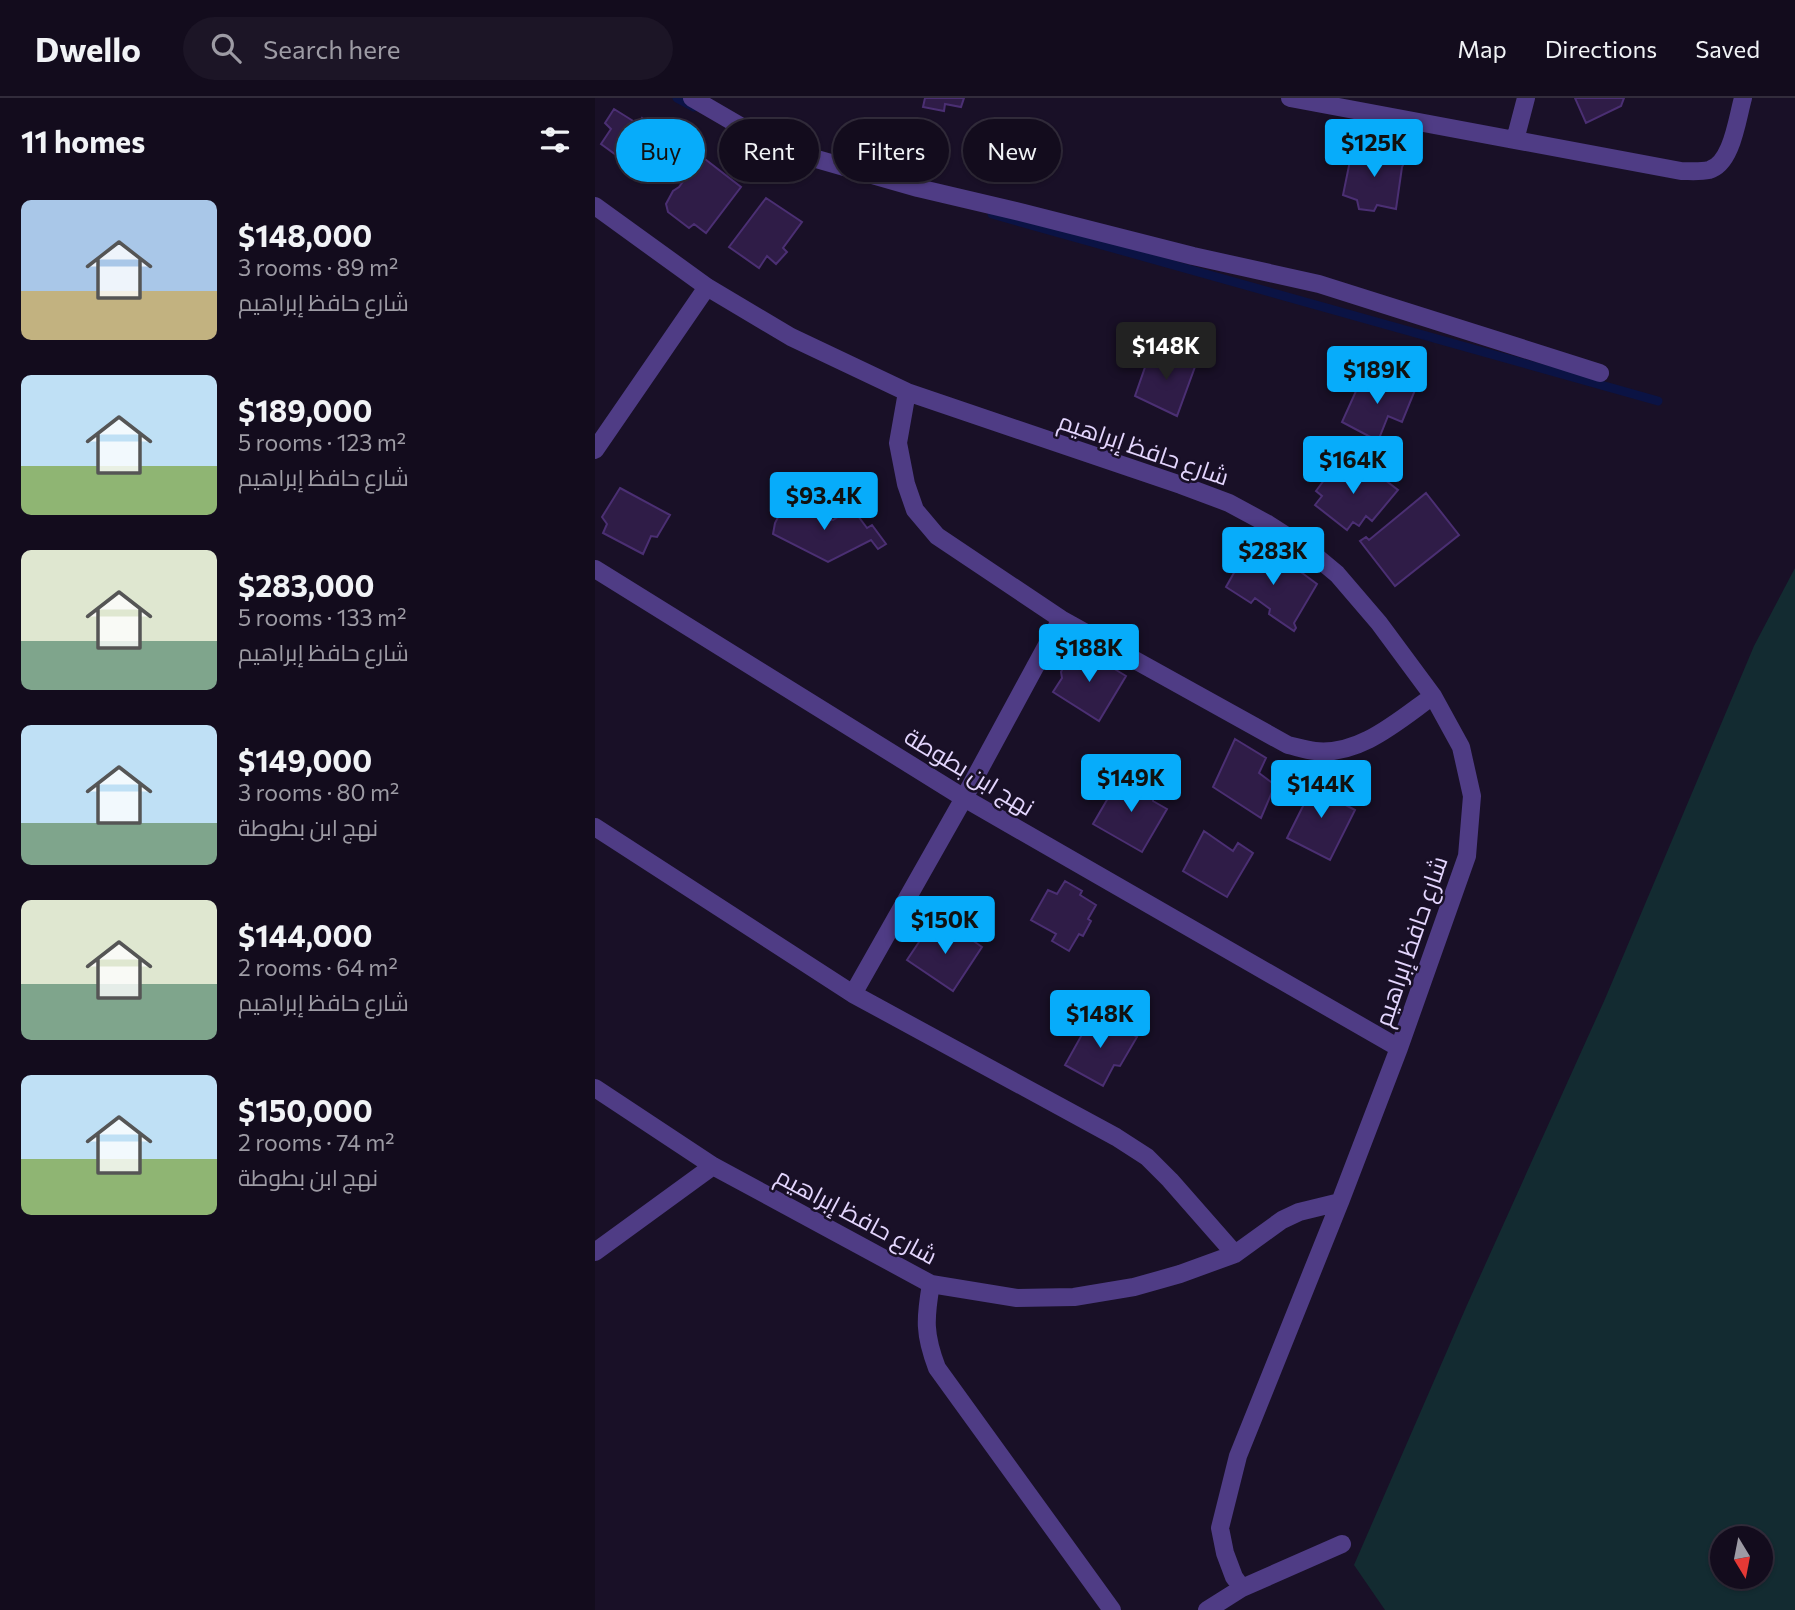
<!DOCTYPE html>
<html lang="en">
<head>
<meta charset="utf-8">
<style>
	:root { --surface:#130c1d; --page:#1c1526; --text:#f1f3f6; --muted:#9d9ba4; --line:#322c3b; --accent:#07acfa }
	body { margin:0; font-family:Commissioner,Cairo,sans-serif; background:var(--page); color:var(--text); height:100vh; display:flex; flex-direction:column; font-size:26px; white-space:nowrap }
	* { box-sizing:border-box; margin:0 }
	p { font-size:23px; color:var(--muted) }
	.icon { flex:none; width:38px; height:38px; fill:none; stroke:currentColor; stroke-width:2; stroke-linecap:round; stroke-linejoin:round }
	.map { position:relative; flex:1; overflow:hidden }
	.sheet { display:flex; flex-direction:column; background:var(--surface); width:595px }
	.sheet>* { flex:none }
	.top-card { position:absolute; left:21px; top:21px; width:665px; height:63px; display:flex; gap:14px }
	.needle { width:46px; rotate:170deg }
	.buttons { position:absolute; left:1115px; top:1428px; display:grid; gap:14px }
	.buttons a { display:grid; place-items:center; width:63px; height:63px; border-radius:50%; background:var(--surface); box-shadow:0 2px 5px #0004,0 0 0 2px var(--line); font-size:35px }
	.price { position:absolute; translate:-50% -60px; padding:0 16px; border-radius:7px; background:var(--accent); color:#111; font-size:23px; line-height:46px; filter:drop-shadow(0 2px 4px #0008) }
	.price::after { content:''; position:absolute; left:50%; top:42px; width:21px; height:16px; margin-left:-10px; background:inherit; clip-path:polygon(0 0,100% 0,50% 100%) }
	.price.on { background:#222; color:#fff }
	ul { padding:0; list-style:none }
	li { display:flex; align-items:center; gap:21px; height:175px; padding:0 21px }
	li span { display:grid; place-items:center; flex:none; width:196px; height:140px; border-radius:10px; color:#555 }
	li>.icon { margin-inline-start:auto }
	span .icon { width:84px; height:84px; fill:#fffc; stroke-width:1 }
	li b { font-size:30px }
	h2 { display:flex; justify-content:space-between; align-items:center; height:84px; padding:0 21px; font-size:30px }
	.pill { padding:0 24px; border-radius:32px; background:var(--surface); box-shadow:0 2px 5px #0004,0 0 0 2px var(--line); font-size:24px; line-height:63px }
	.pill.on { background:var(--accent); color:#111 }
	header { display:flex; align-items:center; gap:42px; box-sizing:border-box; height:98px; padding:0 35px; background:var(--surface); border-bottom:2px solid var(--line) }
	header strong { font-size:33px }
	nav { display:flex; gap:38px; margin-inline-start:auto; font-size:24px }
	.search { width:490px; height:63px; background:var(--page); display:flex; align-items:center; gap:18px; box-sizing:border-box; padding:0 24px; border-radius:38px; color:var(--muted); font-size:26px }
	main { display:flex; flex:1; min-height:0 }
	.map>svg:first-child { display:block }
</style>
</head>
<body>
<header>
<strong>Dwello</strong>
<div class="search"><svg class="icon" aria-label="search" viewBox="0 0 24 24"><circle cx="10" cy="10" r="6"/><path d="M15 15l6 6"/></svg>Search here</div>
<nav><a>Map</a><a>Directions</a><a>Saved</a></nav>
</header>
<main>
<section class="sheet">
<h2>11 homes<svg class="icon" aria-label="filters" viewBox="0 0 24 24"><path d="M4 7h16M4 17h16"/><circle cx="9" cy="7" r="2"/><circle cx="15" cy="17" r="2"/></svg></h2>
<ul>
<li><span style="background:linear-gradient(#a9c7e8 65%,#c2b280 0)"><svg class="icon" aria-label="home" viewBox="0 0 24 24"><path d="M3 11l9-7 9 7M6 9v11h12V9"/></svg></span><div><b>$148,000</b><p>3 rooms · 89 m²</p><p>شارع حافظ إبراهيم</p></div></li>
<li><span style="background:linear-gradient(#bfe0f5 65%,#8fb573 0)"><svg class="icon" aria-label="home" viewBox="0 0 24 24"><path d="M3 11l9-7 9 7M6 9v11h12V9"/></svg></span><div><b>$189,000</b><p>5 rooms · 123 m²</p><p>شارع حافظ إبراهيم</p></div></li>
<li><span style="background:linear-gradient(#dfe7d0 65%,#7fa58c 0)"><svg class="icon" aria-label="home" viewBox="0 0 24 24"><path d="M3 11l9-7 9 7M6 9v11h12V9"/></svg></span><div><b>$283,000</b><p>5 rooms · 133 m²</p><p>شارع حافظ إبراهيم</p></div></li>
<li><span style="background:linear-gradient(#bfe0f5 70%,#7fa58c 0)"><svg class="icon" aria-label="home" viewBox="0 0 24 24"><path d="M3 11l9-7 9 7M6 9v11h12V9"/></svg></span><div><b>$149,000</b><p>3 rooms · 80 m²</p><p>نهج ابن بطوطة</p></div></li>
<li><span style="background:linear-gradient(#dfe7d0 60%,#7fa58c 0)"><svg class="icon" aria-label="home" viewBox="0 0 24 24"><path d="M3 11l9-7 9 7M6 9v11h12V9"/></svg></span><div><b>$144,000</b><p>2 rooms · 64 m²</p><p>شارع حافظ إبراهيم</p></div></li>
<li><span style="background:linear-gradient(#bfe0f5 60%,#8fb573 0)"><svg class="icon" aria-label="home" viewBox="0 0 24 24"><path d="M3 11l9-7 9 7M6 9v11h12V9"/></svg></span><div><b>$150,000</b><p>2 rooms · 74 m²</p><p>نهج ابن بطوطة</p></div></li>
</ul>
</section>
<div class="map">
<svg width="1200" height="1512" viewBox="0 0 1200 1512">
	<rect width="100%" height="100%" fill="#191027"/>
	<path fill="#132b31" fill-rule="evenodd" d="M1200 470V1512H790L759 1467 872 1207 1010 901 1159 548ZM1127 1440H1166V1479H1127Z"/>
	<g fill="none" stroke-linecap="round" stroke-linejoin="round">
		<path stroke="#0b1344" stroke-width="9" d="M82 0 99 9
			M397 116 1063 303"/>
	</g>
	<path fill="#2f1c47" stroke="#4b2f73" stroke-width="2" d="M330 0H369L366 9 350 6 349 13 328 9Z
		M980 0H1029L1026 8 991 25Z
		M19 11 43 26 47 20 65 34 39 70 6 46 16 31 10 25Z
		M758 48 811 61 807 69 801 111 782 107 779 113 764 111 762 102 748 97Z
		M106 58 146 89 111 135 99 126 94 130 73 114 71 106 78 93 84 89Z
		M171 100 207 124 188 150 192 154 181 166 172 158 164 170 134 149Z
		M573 254 601 266 582 318 540 298 555 255 569 263Z
		M781 277 820 292 807 324 793 318 783 343 747 324 766 282 778 287Z
		M744 362 769 382 777 372 803 392 777 423 771 418 764 428 758 424 752 432 720 407 727 398 721 393Z
		M25 390 75 417 62 439 56 438 48 456 8 435 12 426 7 419Z
		M831 395 864 437 800 488 765 443 771 439 774 442Z
		M198 403 226 422H238L257 410 272 430 277 427 291 446 283 451 276 442 233 464 178 436 180 425 189 408Z
		M675 451 722 486 699 525 701 530 699 533 674 516 675 511 660 500 656 505 631 489 649 457 666 467Z
		M485 550 531 578 504 623 458 594 467 580 466 574 473 559 476 565Z
		M640 641 671 660 664 675 680 687 666 720 618 689Z
		M527 676 558 694V703L572 711 547 754 498 726Z
		M716 680 744 698 745 704 760 712 735 762 692 740 708 708 705 704Z
		M609 733 638 753 643 745 658 755 632 799 588 773Z
		M470 783 487 793 485 797 501 807 493 821 496 823 488 838 484 836 474 853 457 843 461 836 436 822 453 792 462 796Z
		M353 825 387 849 358 893 312 862 330 835 341 842Z
		M499 915 542 939 525 968 519 967 508 988 470 967Z"/>
	<g fill="none" stroke-linecap="round" stroke-linejoin="round">
		<path stroke="#4f3c85" stroke-width="18" d="M97 0 159 36 204 56 323 90 429 115 598 158 724 186 1005 275
			M695 0 1086 73C1095 73 1105 74 1114 72 1137 66 1142 21 1148 0
			M920 42 931 0
			M0 108 112 189 196 239 312 294 586 387 634 405 673 426 712 451 742 476 784 525 838 598 866 649 877 698 872 758 804 950 745 1104 704 1114 687 1122 640 1156 585 1176 539 1189 479 1199 422 1200 336 1186 118 1068 0 990
			M312 294 303 345 311 386 320 412 342 438 466 521 693 647C702 649 711 652 720 653 765 658 804 622 838 598
			M0 352 112 189
			M0 471 369 700 804 950
			M0 729 258 896 521 1039 552 1059 575 1082 640 1156
			M258 896 369 700 466 521
			M0 1154 118 1068
			M336 1186C330 1221 329 1236 342 1270L517 1512
			M647 1490 639 1479 630 1455 625 1430 643 1358 745 1104
			M612 1512 647 1490 747 1446"/>
	</g>
	<g text-anchor="middle" dominant-baseline="central" stroke-width="5" stroke-linejoin="round" paint-order="stroke">
		<g font-size="24" fill="#e4d6fe" stroke="#191027">
			<text transform="translate(549 350) rotate(19)">شارع حافظ إبراهيم</text>
			<text transform="translate(375 673) rotate(31)">نهج ابن بطوطة</text>
			<text transform="translate(815 843) rotate(-71)">شارع حافظ إبراهيم</text>
			<text transform="translate(262 1117) rotate(28)">شارع حافظ إبراهيم</text>
		</g>
	</g>
</svg>
<div class="buttons">
<a><svg class="needle" viewBox="-14 -14 28 28"><path d="M0-13l5 13h-10z" fill="#e53935"/><path d="M0 13l5-13h-10z" fill="#9d9ba4"/></svg></a>
</div>
<b class="price" style="left:779px;top:81px">$125K</b>
<b class="price on" style="left:571px;top:284px">$148K</b>
<b class="price" style="left:782px;top:308px">$189K</b>
<b class="price" style="left:758px;top:398px">$164K</b>
<b class="price" style="left:229px;top:434px">$93.4K</b>
<b class="price" style="left:678px;top:489px">$283K</b>
<b class="price" style="left:494px;top:586px">$188K</b>
<b class="price" style="left:536px;top:716px">$149K</b>
<b class="price" style="left:726px;top:722px">$144K</b>
<b class="price" style="left:350px;top:858px">$150K</b>
<b class="price" style="left:505px;top:952px">$148K</b>
<div class="top-card">
<a class="pill on">Buy</a>
<a class="pill">Rent</a>
<a class="pill">Filters</a>
<a class="pill">New</a>
</div>
</div>
</main>
</body>
</html>
